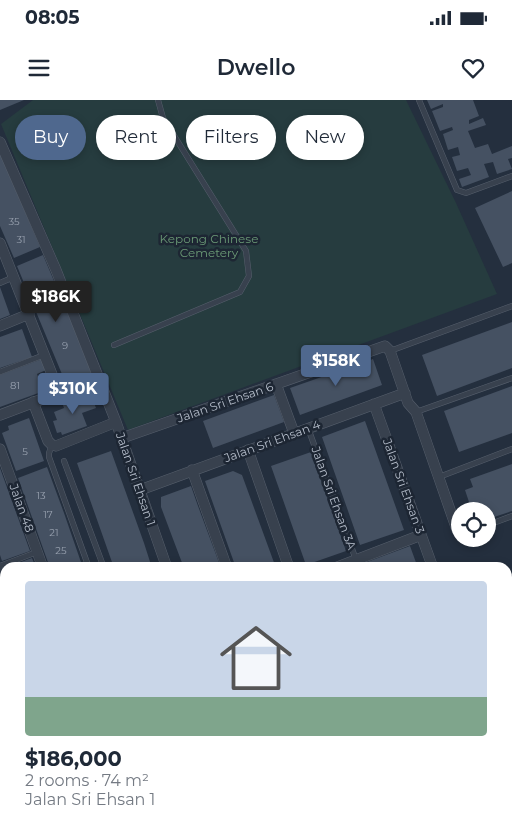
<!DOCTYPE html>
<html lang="en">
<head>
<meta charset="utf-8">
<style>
	:root { --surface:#fff; --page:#f2f2f3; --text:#1f2937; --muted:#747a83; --accent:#4f688e }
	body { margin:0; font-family:Montserrat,sans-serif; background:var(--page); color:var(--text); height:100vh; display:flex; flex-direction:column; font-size:19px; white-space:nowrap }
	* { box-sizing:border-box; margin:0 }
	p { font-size:16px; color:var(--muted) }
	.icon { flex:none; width:28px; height:28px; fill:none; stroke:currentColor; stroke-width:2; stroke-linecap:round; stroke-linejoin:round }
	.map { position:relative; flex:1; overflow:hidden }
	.drawer { position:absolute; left:0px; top:462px; width:512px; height:276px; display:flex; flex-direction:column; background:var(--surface); border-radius:15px 15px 0 0; box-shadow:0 2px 8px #0003 }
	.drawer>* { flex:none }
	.top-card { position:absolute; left:15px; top:15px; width:482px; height:45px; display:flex; gap:10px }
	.fabs { position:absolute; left:451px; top:402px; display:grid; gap:10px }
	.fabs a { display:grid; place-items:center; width:45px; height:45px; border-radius:50%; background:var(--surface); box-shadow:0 2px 8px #0003; font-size:25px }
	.price { position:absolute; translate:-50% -42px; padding:0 11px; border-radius:5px; background:var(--accent); color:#fff; font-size:16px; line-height:32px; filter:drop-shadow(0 1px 2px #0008) }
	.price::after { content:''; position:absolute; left:50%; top:30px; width:15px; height:11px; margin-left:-8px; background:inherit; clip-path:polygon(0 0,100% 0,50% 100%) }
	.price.active { background:#222; color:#fff }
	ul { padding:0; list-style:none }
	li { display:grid; align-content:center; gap:10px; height:265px; padding:0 25px }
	li span { display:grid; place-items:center; height:155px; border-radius:5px; color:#555 }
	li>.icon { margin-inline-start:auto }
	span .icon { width:90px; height:90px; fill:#fffc; stroke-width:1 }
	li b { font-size:21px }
	.chip { padding:0 18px; border-radius:22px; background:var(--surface); box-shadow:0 2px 8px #0003; font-size:18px; line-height:45px }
	.chip.active { background:var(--accent); color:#fff }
	.status { display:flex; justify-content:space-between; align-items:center; height:35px; padding:0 25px; background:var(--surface); direction:ltr }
	.status svg { height:14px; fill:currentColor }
	header { display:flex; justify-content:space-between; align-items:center; height:65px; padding:0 25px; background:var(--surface); font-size:22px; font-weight:600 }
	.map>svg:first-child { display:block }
</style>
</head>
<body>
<div class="status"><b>08:05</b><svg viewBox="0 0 49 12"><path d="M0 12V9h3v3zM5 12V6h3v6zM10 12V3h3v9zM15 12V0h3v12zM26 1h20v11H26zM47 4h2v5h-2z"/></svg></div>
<header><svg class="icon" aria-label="menu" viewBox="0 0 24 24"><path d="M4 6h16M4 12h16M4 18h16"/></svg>Dwello<svg class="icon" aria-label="heart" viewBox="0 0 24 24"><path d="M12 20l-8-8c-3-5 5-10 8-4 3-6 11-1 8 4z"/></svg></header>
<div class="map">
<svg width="512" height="738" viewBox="0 0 512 738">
	<rect width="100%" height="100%" fill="#242f3e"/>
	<path fill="#263c3f" d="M33 0H406L456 103 497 194 128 330 1 24Z"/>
	<path fill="#455162" d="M0 0H24L0 10Z
		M427 0H473L479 16 469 20V24L483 18 486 25 468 31 475 48 488 44 492 54 512 46V58L508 59 512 69 497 74 493 62 484 64 489 77 462 87 459 79 471 75 468 68 457 71 452 57 460 55 458 47 448 50 443 34 453 30 452 27 440 31 432 11 443 7V4L431 9Z
		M0 53 40 147 14 158 0 126Z
		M512 91V163L503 167 475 108Z
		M43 155 96 280 69 291 17 166Z
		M0 187 10 215 0 219Z
		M512 222V268L437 296 422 255Z
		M22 229 32 257 0 268V237Z
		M42 259 46 270 37 274 44 291 0 307V275Z
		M373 259 382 285 300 315 290 288Z
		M512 286V333L459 352 444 311Z
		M91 295 96 308 82 313 87 326 62 335 61 332 57 333 53 321 57 320 54 312 64 308 63 305Z
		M274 295 284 322 213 348 203 321Z
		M29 318 44 361 16 371 2 333 9 330 8 326Z
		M365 321 404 430 360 445 322 337Z
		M111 351 144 443 152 468H114L113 465 77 363Z
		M311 352 346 451 306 465 271 366Z
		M512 364V411L488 419V411H472L465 390 473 387 470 379Z
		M47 367 64 413 83 468H50L18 378Z
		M0 368 30 451 2 461 0 455Z
		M233 371 242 375 276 468H236L205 381Z
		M191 386 198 406 221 468H184L173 439 161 407V397Z
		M410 446 418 468H369L367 462Z
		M32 458 36 468H7V467Z
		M0 476 5 488V551L0 553Z
		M5 583V614L0 616V585Z
		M5 620V651L0 653V622Z
		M5 671V703L0 705V673Z
		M512 673V700L510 702 508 700V676V677Z
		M5 708V734H20L9 738H0V710Z
		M71 734H125L126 738H60Z
		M146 734H178L180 738H148Z
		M206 734H209L211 738H195Z
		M216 734H236L237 738H218Z
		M264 734H309L310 738H266Z
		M411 734H454L456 738H413Z"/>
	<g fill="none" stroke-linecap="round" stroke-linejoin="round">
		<g stroke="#565f6c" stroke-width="6">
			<path id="lane" d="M419 0 457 90 466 93 512 76
				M0 183 14 177
				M114 245 240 192 249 176 246 151 163 18 158 0
				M390 251 512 206
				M0 272 44 255
				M416 312 512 278
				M308 328 359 468
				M52 345 49 353V357L89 468
				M64 361 104 468
				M439 377 512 349
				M488 425 512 416
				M0 466 37 452
				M0 469 5 483
				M508 515 512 514
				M508 584 512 596
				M508 657 512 670
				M508 723 512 721
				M185 734 186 738"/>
		</g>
		<g stroke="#565f6c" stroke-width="11">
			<path id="street" d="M0 42 56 170 116 322 167 468
				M0 143 57 287 53 295 0 315
				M0 226 29 214
				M276 284 294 333
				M33 302 48 341 52 345 56 346 116 322
				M374 304 433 468
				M122 338 385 246 390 251 408 303 416 312 457 430
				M0 349 43 468
				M248 350 289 468
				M192 370 227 468
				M140 390 405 293
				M335 468 421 435
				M0 575 5 574
				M0 664 5 662
				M138 734 139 738
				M251 734 252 738
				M317 734 319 738
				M466 734 468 738
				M34 738 45 734
				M346 738 358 734"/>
		</g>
		<use href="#lane" stroke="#38414e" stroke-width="5"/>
		<use href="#street" stroke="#38414e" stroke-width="10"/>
	</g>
	<g text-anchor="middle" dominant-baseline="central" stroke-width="5" stroke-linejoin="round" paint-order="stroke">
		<g font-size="10" fill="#98a1af">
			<text x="14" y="121">35</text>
			<text x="21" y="139">31</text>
			<text x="65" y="245">9</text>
			<text x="15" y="285">81</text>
			<text x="25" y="351">5</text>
			<text x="41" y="395">13</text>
			<text x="48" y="414">17</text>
			<text x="54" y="432">21</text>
			<text x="61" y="450">25</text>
		</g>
		<g font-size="12" fill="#6b9a76" stroke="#1d2633">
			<text x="209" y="138">Kepong Chinese<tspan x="209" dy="14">Cemetery</tspan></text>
		</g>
		<g font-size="12" fill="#b4bcc9" stroke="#1d2633">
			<text transform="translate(225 302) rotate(-19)">Jalan Sri Ehsan 6</text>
			<text transform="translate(272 341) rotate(-20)">Jalan Sri Ehsan 4</text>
			<text transform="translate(136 379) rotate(71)">Jalan Sri Ehsan 1</text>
			<text transform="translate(404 386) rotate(70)">Jalan Sri Ehsan 3</text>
			<text transform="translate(334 398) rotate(70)">Jalan Sri Ehsan 3A</text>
			<text transform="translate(22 408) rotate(70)">Jalan 48</text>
		</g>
	</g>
</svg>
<div class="fabs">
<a><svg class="icon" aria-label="locate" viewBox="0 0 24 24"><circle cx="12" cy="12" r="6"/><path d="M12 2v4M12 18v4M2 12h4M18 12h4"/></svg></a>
</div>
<b class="price active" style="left:56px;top:223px">$186K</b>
<b class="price" style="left:336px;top:287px">$158K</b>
<b class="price" style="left:73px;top:315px">$310K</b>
<div class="top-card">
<a class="chip active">Buy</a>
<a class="chip">Rent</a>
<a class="chip">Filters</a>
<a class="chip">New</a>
</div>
<section class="drawer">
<ul>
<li><span style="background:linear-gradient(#c9d6e8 75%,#7fa58c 0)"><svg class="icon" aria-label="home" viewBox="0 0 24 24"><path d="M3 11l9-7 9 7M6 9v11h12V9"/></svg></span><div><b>$186,000</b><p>2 rooms · 74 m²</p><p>Jalan Sri Ehsan 1</p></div></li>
</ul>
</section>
</div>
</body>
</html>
